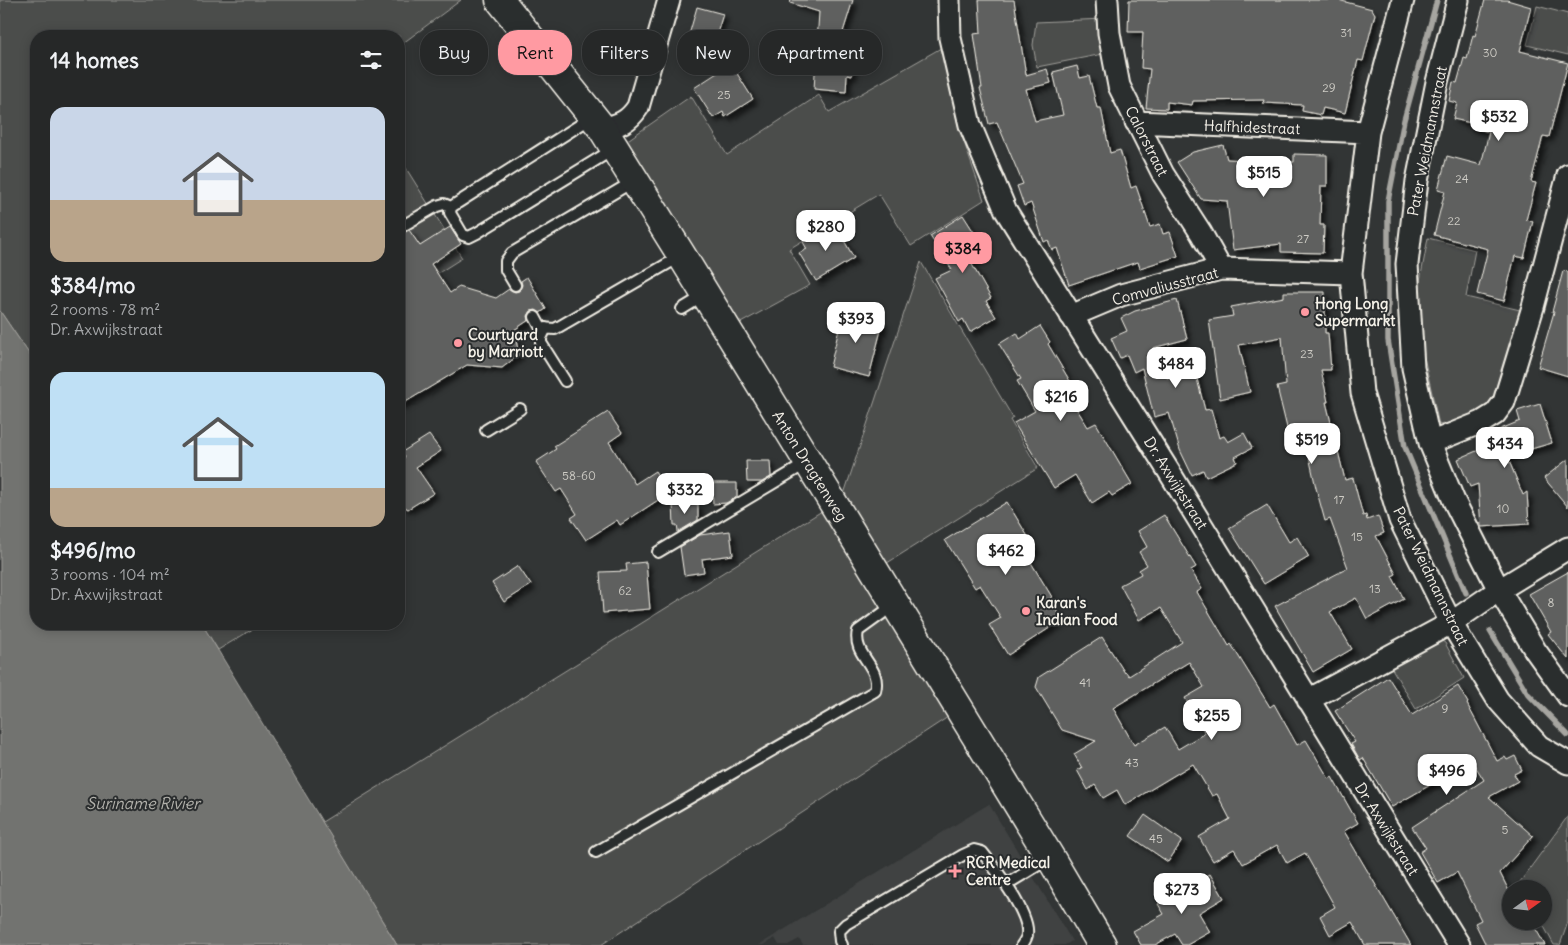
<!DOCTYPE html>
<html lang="en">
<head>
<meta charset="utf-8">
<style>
	:root { --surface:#262828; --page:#323434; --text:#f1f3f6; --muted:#a4a6a8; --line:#424445; --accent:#ff9aa2 }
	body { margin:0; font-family:Delius,sans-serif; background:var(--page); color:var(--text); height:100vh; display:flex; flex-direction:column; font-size:19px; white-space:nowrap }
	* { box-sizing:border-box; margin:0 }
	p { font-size:16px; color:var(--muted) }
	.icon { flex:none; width:28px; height:28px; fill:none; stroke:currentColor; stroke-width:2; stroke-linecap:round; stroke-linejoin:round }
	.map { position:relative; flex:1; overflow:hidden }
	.details { position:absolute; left:30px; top:30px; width:375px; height:600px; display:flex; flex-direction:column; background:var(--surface); border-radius:20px; box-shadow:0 2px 12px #0003,0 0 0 1px var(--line) }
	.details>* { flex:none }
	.guide { position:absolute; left:420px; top:30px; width:475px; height:45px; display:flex; gap:10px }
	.needle { width:32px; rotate:75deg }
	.tools { position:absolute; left:1502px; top:880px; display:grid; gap:10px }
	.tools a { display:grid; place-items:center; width:50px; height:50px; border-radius:50%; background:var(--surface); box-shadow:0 2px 12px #0003,0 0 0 1px var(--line); font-size:25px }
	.price { position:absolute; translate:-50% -42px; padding:0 11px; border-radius:10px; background:#fff; color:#222; font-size:16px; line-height:32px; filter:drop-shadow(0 1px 2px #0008) }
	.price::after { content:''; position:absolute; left:50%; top:30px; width:15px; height:11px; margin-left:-8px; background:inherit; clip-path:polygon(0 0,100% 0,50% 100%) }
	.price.current { background:var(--accent); color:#111 }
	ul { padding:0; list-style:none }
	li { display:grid; align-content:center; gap:10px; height:265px; padding:0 20px }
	li span { display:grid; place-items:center; height:155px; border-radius:15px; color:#555 }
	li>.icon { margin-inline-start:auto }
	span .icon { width:90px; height:90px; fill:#fffc; stroke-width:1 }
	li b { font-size:21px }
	h2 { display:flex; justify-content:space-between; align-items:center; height:60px; padding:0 20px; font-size:21px }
	.chip { padding:0 18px; border-radius:20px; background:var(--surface); box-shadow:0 2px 12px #0003,0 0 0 1px var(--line); font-size:18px; line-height:45px }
	.chip.current { background:var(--accent); color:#111 }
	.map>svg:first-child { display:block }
</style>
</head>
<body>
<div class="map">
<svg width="1568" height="945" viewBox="0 0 1568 945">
	<defs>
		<filter id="shadow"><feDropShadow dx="4.5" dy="4.5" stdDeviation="2.5" flood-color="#0009"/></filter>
	</defs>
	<rect width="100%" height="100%" fill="#323535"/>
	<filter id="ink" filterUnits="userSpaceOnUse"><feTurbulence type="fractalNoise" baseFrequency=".02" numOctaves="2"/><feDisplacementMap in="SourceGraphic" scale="10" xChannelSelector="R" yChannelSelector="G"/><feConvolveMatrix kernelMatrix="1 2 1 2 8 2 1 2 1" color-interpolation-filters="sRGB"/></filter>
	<g filter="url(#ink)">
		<path fill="#404242" d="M989 804 1072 941 1065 945H803L799 939 788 945H779L775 938 763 945H759Z"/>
		<path fill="#4b4d4c" stroke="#a09f9a" d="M0 0H461L399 46V36H36V364L0 311Z
			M1537 6 1568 14V55L1527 45Z
			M1104 19 1108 53 1037 67 1033 45 1036 22Z
			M941 48 958 125 984 200 911 246 879 194 789 249 810 285 737 325 619 146 691 96 727 155 819 95 829 112Z
			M399 157 462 258 399 298Z
			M1428 238 1475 250 1466 297 1524 311 1500 398 1478 417 1439 425 1424 357 1419 286Z
			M921 262 1013 418 1010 420 1038 468 884 565 843 497Z
			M822 511 948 717 601 945H397L322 822Z
			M202 624H261L218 650Z
			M1439 639 1445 643 1464 678 1416 709 1391 667Z
			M1568 816V922L1560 945H1554L1541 921H1544V889H1524L1520 882Z"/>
		<path fill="#727370" stroke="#a6a5a0" d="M0 311 36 364V624H202L397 945H0Z"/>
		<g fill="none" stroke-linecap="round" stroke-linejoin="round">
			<path stroke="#a6a5a0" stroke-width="5.5" d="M1437 0 1404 120 1388 201V340L1405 447 1466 593
				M1490 631 1528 694 1568 735"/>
		</g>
		<path fill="#5f605f" stroke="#f4f1e8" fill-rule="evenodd" filter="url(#shadow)" d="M791 0H853L843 32 850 33 849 50H854L852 76 847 75 846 92 814 89 819 12 790 3Z
			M979 0H1014L1026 75 1047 69 1051 83 1026 89 1035 121 1063 115 1053 72 1077 66 1080 78 1089 76 1097 108H1101L1110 153 1120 150 1131 188 1136 186 1150 227 1160 224 1163 234 1170 232 1178 256 1140 268 1138 262 1131 264 1069 285 1057 248 1052 250 1048 240 1044 242 1031 203 1024 206 1017 186 1023 184 997 122 989 124 980 88H982L974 34 981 33Z
			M1129 0H1338L1372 9 1375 14 1363 61 1358 60 1345 113 1323 108 1321 115 1302 111 1303 105 1263 103 1264 100 1193 101 1192 105 1167 102V109L1146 108 1150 69 1141 68 1143 32H1128Z
			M1485 0H1507L1531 7 1520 51 1568 63 1549 137 1543 136 1531 182 1536 183 1526 220 1533 221 1524 258 1515 256 1504 301 1477 294 1488 249 1434 235 1445 191 1438 189 1447 156 1481 165 1489 132 1470 127 1471 123 1453 119 1457 103 1449 101 1453 82 1457 83 1464 58 1467 59 1473 35 1475 36Z
			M697 7 723 14 710 56 685 49Z
			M731 64 753 99 725 117 723 112 713 118 694 88Z
			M1223 145 1227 159 1294 162V154L1327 155V186H1321L1320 225H1324L1323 253 1281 252V244L1233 250 1227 201 1201 199 1177 162 1193 152Z
			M963 215 986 251 970 261 991 298 986 301 996 317 970 332 963 319 959 322 935 278 952 270 930 236Z
			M834 223 854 258 816 281 799 253 807 249 803 242Z
			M450 227 461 244 431 264 450 293 459 287 496 298 509 289 515 292 519 291 522 285 521 281 527 277 546 309 540 313 536 310 531 311 528 316 529 320 514 330 519 355 502 368 467 365 399 406V235L409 230 420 246Z
			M1563 271 1568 272V376L1538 367 1554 312H1552Z
			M1284 292H1325V333H1328L1331 370H1321L1328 402H1326L1345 480 1353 478 1363 516 1366 515 1367 520 1378 516 1384 533 1376 536 1396 574 1392 576 1404 599 1367 619 1356 598 1330 612 1352 649 1313 672 1275 606 1348 568 1330 519 1325 521 1316 488 1303 429 1288 432 1277 387 1286 385 1282 337 1239 345 1250 392 1220 399 1209 320 1233 316 1231 307 1284 297Z
			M1177 300 1187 339 1153 348 1167 378 1195 371 1205 410 1211 409 1219 438 1224 436 1228 442 1244 433 1252 448 1235 457 1237 462 1206 477 1203 470 1192 475 1180 450 1169 413 1154 417 1142 368 1134 372 1127 355 1120 358 1111 338 1127 331 1121 318 1135 311Z
			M843 312 883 322 869 377 830 367Z
			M1040 326 1050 342 1048 344 1074 388 1066 392 1088 427 1096 423 1132 484 1112 496 1109 492 1092 503 1075 475 1054 488 1014 423 1035 411 1017 381 1021 379 999 344 1017 333 1020 339Z
			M1540 404 1552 443 1507 456 1523 495 1527 492 1529 524 1481 527 1478 484 1470 487 1458 459 1481 449 1479 446 1498 437 1496 431 1520 421 1517 411Z
			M608 412 622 433 609 442 635 484 655 471 669 493 620 525 617 520 586 540 571 518 577 514 561 489 556 492 536 462 556 449 554 446Z
			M429 435 441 451 416 467 434 493 408 509 399 503V462L405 457 402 452Z
			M1568 459V507L1544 478Z
			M746 461H770L771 477 762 482H747Z
			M712 483H737V497L726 503 713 504Z
			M1007 502 1036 550 1027 556 1052 597 1049 599 1062 620 1008 655 989 625 1001 618 980 585 975 588 945 540Z
			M673 504H698V520L678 532 677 525H674Z
			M1267 505 1289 542 1297 537 1309 557 1264 584 1229 528Z
			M1164 515 1196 567 1191 570 1202 589 1197 592 1229 646 1231 644 1270 707 1274 704 1297 745 1306 740 1329 779 1332 777 1358 823 1344 831 1411 945H1365L1352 922 1330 935 1320 916 1335 907 1305 853 1287 863 1277 845 1243 864 1234 849 1213 861 1199 837 1230 819 1217 794 1212 796 1193 764 1125 805 1117 790 1103 798 1095 785 1088 790 1077 770 1082 768 1074 754 1096 741 1062 730 1036 687 1039 677 1102 637 1125 673 1126 672 1129 676 1182 642 1161 608 1139 620 1120 585 1141 574 1139 570 1147 565 1139 552 1147 547 1138 531ZM1189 662 1204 687 1185 698 1205 733 1178 749 1165 727 1134 745 1113 708Z
			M730 531 733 555 702 559 704 572 684 575 680 547 700 535Z
			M646 562 650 609 603 613 600 572 627 571 626 564Z
			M518 566 531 585 504 602 492 583Z
			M1568 572V659L1548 634 1551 632 1529 594Z
			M1388 677 1412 715 1458 686 1468 703 1467 704 1497 761 1505 757 1507 760 1515 756 1522 770 1514 774 1518 781 1489 797 1533 836 1500 873 1511 895V921H1528L1531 928 1534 926 1545 945H1486L1475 923 1481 920 1457 872 1438 883 1420 852 1426 848 1412 827 1484 780 1472 761 1392 807 1363 758 1360 760 1351 744 1355 742 1335 711Z
			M1145 815 1182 841 1168 862 1130 836Z
			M1210 874 1224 898 1199 913 1210 932 1187 945H1182L1175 934 1155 945H1141L1133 931 1164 914 1158 904Z"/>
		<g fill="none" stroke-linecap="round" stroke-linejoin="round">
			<g stroke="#f4f1e8" stroke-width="14">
				<path id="service" d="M591 118 451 207 450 213 463 235 469 237 477 233 614 149
					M399 228 437 206 444 204 451 207
					M515 285 506 270V261L512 253 634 181
					M682 309 705 295
					M535 317 541 328 555 329 681 256
					M546 328 541 338V343L565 381
					M486 430 520 409
					M658 552 807 463
					M596 852 875 691C882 666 852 656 858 631L894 605
					M1007 884 1050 858
					M842 945 840 941 839 931 846 924 963 855 974 850 982 852C995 868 1030 914 1027 934 1027 938 1024 942 1022 945"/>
			</g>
			<g stroke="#f4f1e8" stroke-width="25">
				<path id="minor" d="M949 0 950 38 970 125 1006 211 1168 470 1459 945
					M1107 0 1109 33 1119 86 1163 174 1201 233 1221 269
					M1403 0 1368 132 1351 273 1362 393 1400 520 1451 623 1498 700 1539 746 1568 763
					M1458 0 1437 82 1417 181 1407 264 1413 368 1430 443 1454 501 1499 590 1535 650 1568 696
					M1136 122 1368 132
					M602 128C619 126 629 121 638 107L669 0
					M1071 316 1121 295 1221 269 1351 273
					M1430 443 1482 422 1495 414 1504 402 1533 307 1568 175
					M1308 700 1451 623 1499 590 1568 548"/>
			</g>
			<g stroke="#f4f1e8" stroke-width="31">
				<path id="secondary" d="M500 0 602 128 682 256 1050 857 1102 945"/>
			</g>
			<use href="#service" stroke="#2a2d2e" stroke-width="10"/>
			<use href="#minor" stroke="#2a2d2e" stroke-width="21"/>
			<use href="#secondary" stroke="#2a2d2e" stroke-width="28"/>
		</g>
	</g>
	<g fill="#ff9aa2" stroke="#2a2d2e" stroke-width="2">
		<circle cx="1305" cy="312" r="5"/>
		<circle cx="458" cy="343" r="5"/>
		<circle cx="1026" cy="611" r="5"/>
		<path d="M952.5 863.5h5v5h5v5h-5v5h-5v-5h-5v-5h5z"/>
	</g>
	<g text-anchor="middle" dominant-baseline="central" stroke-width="4" stroke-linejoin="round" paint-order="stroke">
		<g font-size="12" fill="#cfcdc6">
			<text x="1346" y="32">31</text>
			<text x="1490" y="52">30</text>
			<text x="1329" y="87">29</text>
			<text x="724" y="94">25</text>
			<text x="1462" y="178">24</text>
			<text x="1454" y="220">22</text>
			<text x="1303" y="238">27</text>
			<text x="1307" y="353">23</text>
			<text x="579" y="475">58-60</text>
			<text x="1339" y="499">17</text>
			<text x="1503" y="508">10</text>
			<text x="1357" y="536">15</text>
			<text x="1375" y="588">13</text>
			<text x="625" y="590">62</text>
			<text x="1551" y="602">8</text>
			<text x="1085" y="682">41</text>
			<text x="1445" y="708">9</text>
			<text x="1132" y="762">43</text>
			<text x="1505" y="829">5</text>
			<text x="1156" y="838">45</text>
		</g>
		<g font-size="15" fill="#f4f1e8" stroke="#2a2d2e">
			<text transform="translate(1252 127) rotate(2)">Halfhidestraat</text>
			<text transform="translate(1147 141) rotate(63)">Calorstraat</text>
			<text transform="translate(1427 141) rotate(-79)">Pater Weidmannstraat</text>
			<text transform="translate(1165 286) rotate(-15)">Comvaliusstraat</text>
			<text transform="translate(810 466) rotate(58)">Anton Dragtenweg</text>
			<text transform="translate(1176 483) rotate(58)">Dr. Axwijkstraat</text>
			<text transform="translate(1431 576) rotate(64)">Pater Weidmannstraat</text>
			<text transform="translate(1387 829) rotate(58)">Dr. Axwijkstraat</text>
		</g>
		<g font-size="15" font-weight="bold" fill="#f4f1e8" stroke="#2a2d2e" text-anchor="start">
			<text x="1315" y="303">Hong Long<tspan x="1315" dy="17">Supermarkt</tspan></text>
			<text x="468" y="334">Courtyard<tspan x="468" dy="17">by Marriott</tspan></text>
			<text x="1036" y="602">Karan's<tspan x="1036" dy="17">Indian Food</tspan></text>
			<text x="966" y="862">RCR Medical<tspan x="966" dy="17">Centre</tspan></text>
		</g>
		<g font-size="16" font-style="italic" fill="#b3b2ac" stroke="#2a2d2e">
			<text x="143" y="803">Suriname Rivier</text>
		</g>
	</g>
</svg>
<div class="tools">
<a><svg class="needle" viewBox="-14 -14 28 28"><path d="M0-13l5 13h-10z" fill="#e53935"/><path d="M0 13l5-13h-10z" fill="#a4a6a8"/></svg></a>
</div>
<b class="price" style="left:1499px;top:142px">$532</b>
<b class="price" style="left:1264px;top:198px">$515</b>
<b class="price" style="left:826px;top:252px">$280</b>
<b class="price current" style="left:963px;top:274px">$384</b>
<b class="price" style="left:856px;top:344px">$393</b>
<b class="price" style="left:1176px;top:389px">$484</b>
<b class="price" style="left:1061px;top:422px">$216</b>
<b class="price" style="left:1312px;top:465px">$519</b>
<b class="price" style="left:1505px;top:469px">$434</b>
<b class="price" style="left:685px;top:515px">$332</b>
<b class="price" style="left:1006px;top:576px">$462</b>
<b class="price" style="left:1212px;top:741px">$255</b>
<b class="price" style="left:1447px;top:796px">$496</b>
<b class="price" style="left:1182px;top:915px">$273</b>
<div class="guide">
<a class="chip">Buy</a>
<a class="chip current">Rent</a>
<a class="chip">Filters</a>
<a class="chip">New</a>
<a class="chip">Apartment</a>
</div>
<section class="details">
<h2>14 homes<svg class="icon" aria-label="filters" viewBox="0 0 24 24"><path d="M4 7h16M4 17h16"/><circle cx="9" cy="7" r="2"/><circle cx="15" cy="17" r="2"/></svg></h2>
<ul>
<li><span style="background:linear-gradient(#c9d6e8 60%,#b9a48a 0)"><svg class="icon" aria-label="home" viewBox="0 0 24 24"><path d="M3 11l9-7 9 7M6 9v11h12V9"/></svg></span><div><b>$384/mo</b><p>2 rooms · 78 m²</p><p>Dr. Axwijkstraat</p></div></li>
<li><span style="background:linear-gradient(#bfe0f5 75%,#b9a48a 0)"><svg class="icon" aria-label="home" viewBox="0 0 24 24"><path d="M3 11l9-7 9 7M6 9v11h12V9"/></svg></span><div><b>$496/mo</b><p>3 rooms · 104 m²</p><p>Dr. Axwijkstraat</p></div></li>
</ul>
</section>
</div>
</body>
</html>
